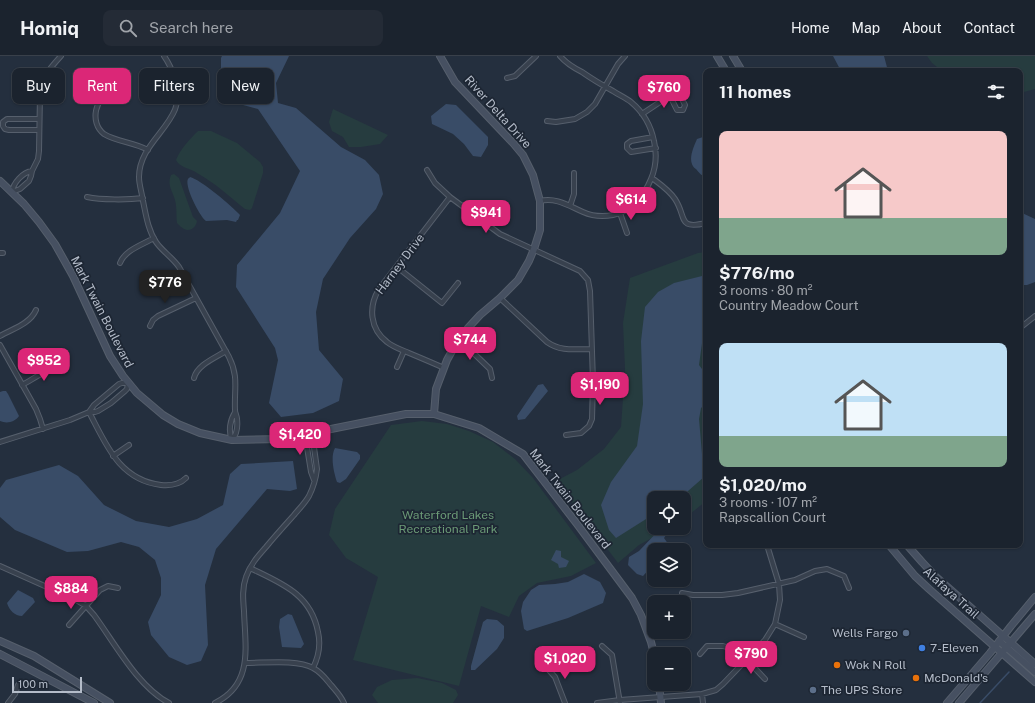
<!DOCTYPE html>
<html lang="en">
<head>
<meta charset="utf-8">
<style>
	:root { --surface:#1b232e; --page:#242b36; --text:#f1f3f6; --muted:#a0a4aa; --line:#39404a; --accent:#db2777 }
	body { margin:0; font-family:"Public Sans",sans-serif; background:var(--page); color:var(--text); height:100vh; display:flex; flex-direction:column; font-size:15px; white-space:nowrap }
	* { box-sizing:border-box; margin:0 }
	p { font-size:13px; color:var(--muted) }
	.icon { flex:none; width:22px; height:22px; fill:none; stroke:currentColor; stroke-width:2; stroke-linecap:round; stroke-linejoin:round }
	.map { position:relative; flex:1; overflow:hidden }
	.panel { position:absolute; left:703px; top:12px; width:320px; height:480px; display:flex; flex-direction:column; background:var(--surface); border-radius:8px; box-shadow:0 1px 3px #0004,0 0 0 1px var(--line) }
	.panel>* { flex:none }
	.banner { position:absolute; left:12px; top:12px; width:380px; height:36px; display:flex; gap:8px }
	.tools { position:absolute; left:647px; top:435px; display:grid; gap:8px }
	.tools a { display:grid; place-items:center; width:44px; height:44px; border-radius:8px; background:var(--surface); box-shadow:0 1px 3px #0004,0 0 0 1px var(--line); font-size:20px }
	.scale { position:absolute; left:12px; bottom:10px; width:70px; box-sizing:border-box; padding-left:4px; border:2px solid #b4bcc9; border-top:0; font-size:11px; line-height:14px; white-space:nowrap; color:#b4bcc9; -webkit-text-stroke:3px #1d2633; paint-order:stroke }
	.price { position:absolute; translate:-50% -34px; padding:0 9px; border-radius:8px; background:var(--accent); color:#fff; font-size:13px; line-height:26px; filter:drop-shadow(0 1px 2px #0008) }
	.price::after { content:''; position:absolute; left:50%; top:24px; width:12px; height:9px; margin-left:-6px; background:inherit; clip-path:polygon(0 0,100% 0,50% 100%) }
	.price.selected { background:#222; color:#fff }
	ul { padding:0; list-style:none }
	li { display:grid; align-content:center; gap:8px; height:212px; padding:0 16px }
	li span { display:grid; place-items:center; height:124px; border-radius:8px; color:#555 }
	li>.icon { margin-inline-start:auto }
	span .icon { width:72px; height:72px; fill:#fffc; stroke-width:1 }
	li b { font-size:17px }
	h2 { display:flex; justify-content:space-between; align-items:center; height:48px; padding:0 16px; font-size:17px }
	.chip { padding:0 14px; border-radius:8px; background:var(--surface); box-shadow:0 1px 3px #0004,0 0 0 1px var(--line); font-size:14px; line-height:36px }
	.chip.selected { background:var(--accent); color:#fff }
	header { display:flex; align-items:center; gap:24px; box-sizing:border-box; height:56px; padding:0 20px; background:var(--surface); border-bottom:1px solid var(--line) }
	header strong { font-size:19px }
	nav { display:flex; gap:22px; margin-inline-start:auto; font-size:14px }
	.search { width:280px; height:36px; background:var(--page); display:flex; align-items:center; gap:10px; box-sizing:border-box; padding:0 14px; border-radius:8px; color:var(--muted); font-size:15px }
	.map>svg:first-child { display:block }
</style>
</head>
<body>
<header>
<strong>Homiq</strong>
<div class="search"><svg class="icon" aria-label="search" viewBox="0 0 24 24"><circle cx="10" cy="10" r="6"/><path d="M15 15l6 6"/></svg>Search here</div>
<nav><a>Home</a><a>Map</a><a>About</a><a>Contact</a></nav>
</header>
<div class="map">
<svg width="1035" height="647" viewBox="0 0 1035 647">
	<rect width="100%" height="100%" fill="#242f3e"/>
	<path fill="#263c3f" d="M927 0H1035V33L1020 37V15H942L932 7Z
		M333 53 388 79 380 88 361 91H349L343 81 332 75 329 66Z
		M198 75H211L237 87 260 106 263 111V117L252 152 250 154 245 153C230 141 215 127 197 117 190 112 180 112 176 104 181 92 189 84 198 75Z
		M174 118 179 122 193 161 197 165C196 171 191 176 184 173 182 172 179 169 177 167 176 159 177 151 175 144 172 134 167 129 171 119Z
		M706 196V445L684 463V442H654V472H670L639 489 618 507 556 425 577 414 604 393 621 371 625 313 623 267 630 222 698 197Z
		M422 365 447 368 469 375 493 386 515 403 533 422 596 507 571 520 537 527 519 540 509 561 481 550 459 630 353 604 378 521 346 502 329 479 335 453 391 369Z
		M417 622 442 627 456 634 458 639 453 647H378L372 639 377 631 392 624Z"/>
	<path fill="#394c67" d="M222 0H289L276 27 278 47 296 52 341 91 365 104 379 119 383 138 376 153 350 182 323 223 316 256 319 294 343 323 339 345 313 357 281 361 269 347 278 304 275 292 236 231 237 209 280 157 300 115 258 53 232 46 221 29V2Z
		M833 0H884L888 15H841Z
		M446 48 456 49 488 81V89L481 101 473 100 464 88 453 78 432 68 431 60Z
		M706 80V121C702 120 699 117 696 113 695 113 692 109 692 108 689 101 694 90 697 83Z
		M190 121C200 123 233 151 240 159L238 164H237L236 166 227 164 206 165C200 161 184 130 188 123 188 122 190 122 190 121Z
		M1020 156 1035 163V226L1027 229H1020Z
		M706 219V270L704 273 699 309 702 313 706 316V347L701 352 699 363 704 421 680 442H654V458L616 482 609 474 601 449 611 426 637 390 643 348 641 285 645 251 658 236 674 227Z
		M543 328 548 335 525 363 518 364 517 360 538 329Z
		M3 335H6L8 338 19 360C15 366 7 368 0 365V336Z
		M335 392 357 396 360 399V403L346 423 340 427 337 426C334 417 330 401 335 392Z
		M293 405 297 433 290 435 267 433 216 493 205 529 208 589 201 605 187 609 169 601 151 579 148 566 161 539V522L155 504 139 491 121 486 88 495 67 496 15 474 0 461V432L6 424 59 409 78 420 104 449 136 465 169 471 197 463 223 449 230 418 241 408Z
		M661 472H671L664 482 671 492 670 494H654V508L643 520 637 518 628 509 629 501 639 495Z
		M556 494 561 495V501L569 505 566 511 559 512 558 508 551 504Z
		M584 518 600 526 606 537 603 547 568 562 527 575 524 573 521 555 523 546 531 534 539 529 555 528 568 526Z
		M18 534 33 542 35 546 22 560C15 560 9 554 7 547Z
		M288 558 292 559 304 588 301 592 282 591 279 571 280 563Z
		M487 563 497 564 504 570V582L497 593 475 614H471V610L483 566Z"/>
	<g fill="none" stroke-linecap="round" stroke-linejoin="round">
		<path stroke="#394c67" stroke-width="1.5" d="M980 647 1009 616"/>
		<g stroke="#565f6c" stroke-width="6">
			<path id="street" d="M164 0C169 7 172 14 175 22 191 66 139 81 139 121 139 129 142 137 143 145 146 159 148 174 156 186 162 195 172 201 179 211L229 301C239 321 234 333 235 354 235 357 237 360 237 363 238 371 237 378 232 384
				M507 22 515 20 536 0
				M113 37C95 39 89 67 104 78 117 86 134 86 148 94
				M642 58 669 40H670L678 36 679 37 685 49 683 54H677L670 40
				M547 65 556 66 575 63 587 56 595 48 618 8 625 0
				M39 74H9L5 73 3 70V66L7 63H39
				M653 81 631 85 627 88V92L631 96 656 92
				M427 114 435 127 450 141 500 178 580 215 588 224 590 235 593 326 592 363 589 370 581 377 566 379
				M32 115C23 116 13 127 12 136L20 133 29 125 31 120 32 115 38 103 39 95 40 39C41 22 50 12 61 0
				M652 122C660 128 669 134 675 143 687 161 677 174 706 167
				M87 141C101 144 128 144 143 142
				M540 145C556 141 569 150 583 156 592 160 603 161 613 159 631 156 644 140 651 123 656 111 657 98 654 85 651 70 643 56 631 46 626 42 619 39 613 35 602 29 592 23 582 16 574 12 566 7 560 0
				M570 150 574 138V117
				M620 157 627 177
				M0 197H3
				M120 207C125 194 142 189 154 182
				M397 211 442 247 458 227
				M500 242 547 286C561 296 575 293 592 293
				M150 270 153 264 158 260 196 242
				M1020 272 1035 260
				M0 280C12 273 30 268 36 254
				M459 283 490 313 492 322
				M0 289 36 353 40 363 43 373
				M397 311 404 295
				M444 312C433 307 421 302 409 297 402 294 393 291 387 286 370 273 368 251 379 233L450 141
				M194 322C197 309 215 302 226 295
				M22 329C34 323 51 309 64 312
				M89 356C106 388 119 424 161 429 171 430 179 429 186 422
				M232 384C228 375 230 364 235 356
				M0 386 70 364 89 356H95L98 355 111 347 125 335 127 333 128 327H122L119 328 94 349 89 356
				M113 400 129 389
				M0 510 76 544 86 550 94 559C114 586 138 631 169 647
				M250 512C281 527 311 538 318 576 321 589 319 600 313 612
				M682 537 693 539H722L738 537 795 524 815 515 827 513 844 520 849 532
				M775 568 804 581
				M69 569 100 534 108 530 118 532
				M602 590 612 599 620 647
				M700 598 707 590H723L733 593 747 604 765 623
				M245 607C264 607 298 603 313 612 321 616 326 623 331 629 336 635 341 640 344 647
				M546 611 555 621 565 647
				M702 638 703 647
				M8 647 15 638 18 629
				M215 647C254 628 245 590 244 555 243 543 242 532 246 521 250 509 258 500 266 491 275 480 285 469 294 459 299 453 305 447 309 440 313 432 316 422 317 413L313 384 309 377 306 382V385L311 416 314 424
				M597 647 620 644 702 638 716 634 723 628 765 584 775 568 780 544 779 528 767 489"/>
		</g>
		<g stroke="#565f6c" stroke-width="8">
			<path id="secondary" d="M717 0 726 15
				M733 0 742 15
				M0 125 24 148 39 166 55 188 73 220 110 300 123 320 137 337 163 359 178 368 200 377 232 384 281 383 406 358H434L479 372 523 398 577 468 632 542 641 559 651 586 654 598
				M434 358 436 333 447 304 452 295 468 272 480 259 500 242 518 224 529 205 534 193 540 174V145L533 119 523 99 513 87 455 26 440 0
				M889 489 915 520 929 533 1035 626
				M907 489 922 506 935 520 1035 608
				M0 585 34 600 110 647
				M999 585 1035 616
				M0 598 94 647
				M659 628 661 647
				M947 647 990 597 1011 570 1035 541
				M959 647 1035 558"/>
		</g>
		<use href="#street" stroke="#38414e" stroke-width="4"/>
		<use href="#secondary" stroke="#465061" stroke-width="6"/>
	</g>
	<g fill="#5c6f8a" stroke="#1d2633" stroke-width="1.5">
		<circle cx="906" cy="577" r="4"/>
		<circle cx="813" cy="634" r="4"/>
	</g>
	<circle fill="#3f7fe0" stroke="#1d2633" stroke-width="1.5" cx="922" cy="592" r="4"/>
	<g fill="#e8710a" stroke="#1d2633" stroke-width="1.5">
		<circle cx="837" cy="609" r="4"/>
		<circle cx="916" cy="622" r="4"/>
	</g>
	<g text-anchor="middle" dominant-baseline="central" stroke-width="3.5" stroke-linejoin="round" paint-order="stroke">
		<g font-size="12" fill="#b4bcc9" stroke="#1d2633">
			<text transform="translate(498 56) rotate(48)">River Delta Drive</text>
			<text transform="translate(400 208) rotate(-53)">Harney Drive</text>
			<text transform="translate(102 256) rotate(63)">Mark Twain Boulevard</text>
			<text transform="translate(570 443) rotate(52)">Mark Twain Boulevard</text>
			<text transform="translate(951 537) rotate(42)">Alafaya Trail</text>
		</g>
		<g font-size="12" fill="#6b9a76" stroke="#1d2633">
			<text x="448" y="459">Waterford Lakes<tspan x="448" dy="14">Recreational Park</tspan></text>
		</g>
		<g font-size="12" fill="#b4bcc9" stroke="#1d2633" text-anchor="start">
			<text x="898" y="577" text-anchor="end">Wells Fargo</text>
			<text x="930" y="592">7-Eleven</text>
			<text x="845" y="609">Wok N Roll</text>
			<text x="924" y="622">McDonald's</text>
			<text x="821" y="634">The UPS Store</text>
		</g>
	</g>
</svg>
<div class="tools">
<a><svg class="icon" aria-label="locate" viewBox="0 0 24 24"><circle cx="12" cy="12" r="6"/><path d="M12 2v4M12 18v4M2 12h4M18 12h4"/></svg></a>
<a><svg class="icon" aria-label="layers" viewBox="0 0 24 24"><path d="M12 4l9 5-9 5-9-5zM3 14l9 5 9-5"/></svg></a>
<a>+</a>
<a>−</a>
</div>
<div class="scale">100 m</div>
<b class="price" style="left:664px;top:53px">$760</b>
<b class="price" style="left:631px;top:165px">$614</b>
<b class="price" style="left:486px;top:178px">$941</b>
<b class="price selected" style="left:165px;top:248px">$776</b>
<b class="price" style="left:470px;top:305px">$744</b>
<b class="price" style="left:44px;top:326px">$952</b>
<b class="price" style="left:600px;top:350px">$1,190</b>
<b class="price" style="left:300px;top:400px">$1,420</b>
<b class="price" style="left:71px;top:554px">$884</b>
<b class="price" style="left:751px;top:619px">$790</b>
<b class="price" style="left:565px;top:624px">$1,020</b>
<div class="banner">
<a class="chip">Buy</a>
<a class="chip selected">Rent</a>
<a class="chip">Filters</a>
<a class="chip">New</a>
</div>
<section class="panel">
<h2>11 homes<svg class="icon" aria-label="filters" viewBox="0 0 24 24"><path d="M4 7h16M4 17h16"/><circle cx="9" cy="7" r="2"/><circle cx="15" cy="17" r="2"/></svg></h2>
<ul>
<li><span style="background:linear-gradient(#f6c9c9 70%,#7fa58c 0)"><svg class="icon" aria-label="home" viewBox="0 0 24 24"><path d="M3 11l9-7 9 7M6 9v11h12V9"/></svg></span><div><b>$776/mo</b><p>3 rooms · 80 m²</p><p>Country Meadow Court</p></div></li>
<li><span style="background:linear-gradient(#bfe0f5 75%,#7fa58c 0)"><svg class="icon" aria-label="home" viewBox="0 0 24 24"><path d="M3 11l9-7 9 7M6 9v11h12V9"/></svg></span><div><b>$1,020/mo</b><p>3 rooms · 107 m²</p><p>Rapscallion Court</p></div></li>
</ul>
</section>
</div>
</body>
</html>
